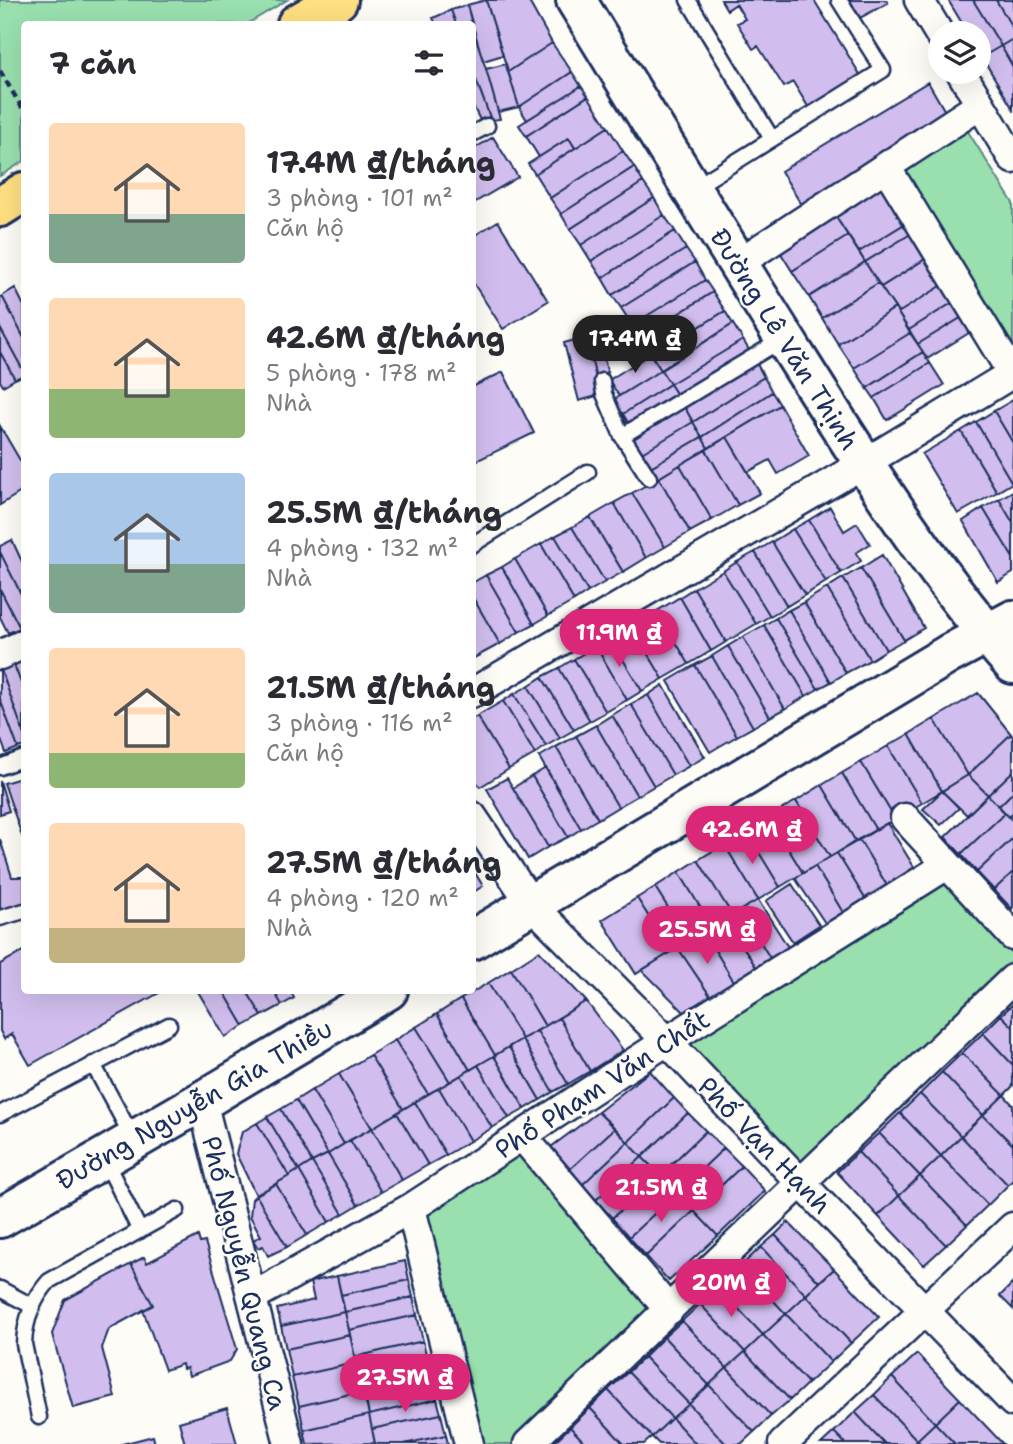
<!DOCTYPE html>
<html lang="vi">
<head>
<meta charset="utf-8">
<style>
	:root { --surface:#fff; --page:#f2f2f3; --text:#2b2b33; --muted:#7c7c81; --accent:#db2777 }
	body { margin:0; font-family:"Shantell Sans",sans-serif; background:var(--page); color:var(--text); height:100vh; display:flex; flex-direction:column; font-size:26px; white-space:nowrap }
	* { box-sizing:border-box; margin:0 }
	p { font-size:23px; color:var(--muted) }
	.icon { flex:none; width:38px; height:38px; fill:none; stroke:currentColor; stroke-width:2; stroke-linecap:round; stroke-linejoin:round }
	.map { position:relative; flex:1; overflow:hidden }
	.details { position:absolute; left:21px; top:21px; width:455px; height:973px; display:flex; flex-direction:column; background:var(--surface); border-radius:7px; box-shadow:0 7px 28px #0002 }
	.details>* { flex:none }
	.fabs { position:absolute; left:928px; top:21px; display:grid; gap:14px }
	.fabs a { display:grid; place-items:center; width:63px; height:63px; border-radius:50%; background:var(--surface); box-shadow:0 7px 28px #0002; font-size:35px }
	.price { position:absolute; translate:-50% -60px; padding:0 16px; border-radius:24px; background:var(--accent); color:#fff; font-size:23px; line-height:46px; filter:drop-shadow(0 2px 4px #0008) }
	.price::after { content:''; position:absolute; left:50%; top:42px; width:21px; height:16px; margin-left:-10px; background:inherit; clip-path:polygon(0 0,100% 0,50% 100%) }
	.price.on { background:#222; color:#fff }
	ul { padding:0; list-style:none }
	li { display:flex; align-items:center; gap:21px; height:175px; padding:0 28px }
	li span { display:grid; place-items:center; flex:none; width:196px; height:140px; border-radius:7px; color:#555 }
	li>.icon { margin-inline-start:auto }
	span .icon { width:84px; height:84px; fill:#fffc; stroke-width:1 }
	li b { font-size:30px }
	h2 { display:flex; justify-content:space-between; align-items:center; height:84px; padding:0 28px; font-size:30px }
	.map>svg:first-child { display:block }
</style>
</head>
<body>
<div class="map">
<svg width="1013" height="1444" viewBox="0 0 1013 1444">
	<rect width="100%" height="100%" fill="#fdfcf7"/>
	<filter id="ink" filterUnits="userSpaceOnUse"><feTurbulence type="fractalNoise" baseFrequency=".0143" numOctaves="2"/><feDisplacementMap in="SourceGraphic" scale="14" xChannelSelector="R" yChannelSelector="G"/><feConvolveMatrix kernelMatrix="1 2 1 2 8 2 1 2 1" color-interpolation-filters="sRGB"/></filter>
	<g filter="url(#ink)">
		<path fill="#99e0ae" stroke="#5a8886" stroke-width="2" d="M0 0H287L247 24H24V161L0 176Z
			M962 122 1013 203V352L894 165Z
			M942 879 1013 942V974L802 1173 689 1050V1034Z
			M519 1148 658 1304 516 1444H477L425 1209Z"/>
		<path fill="#d1beee" stroke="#1b2f5e" stroke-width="2" d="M486 0 503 55 483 61 467 5Z
			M486 0H528L552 43 508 72Z
			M721 0H814L861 76 809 108 793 82 784 87 758 46 753 49 737 23 745 19 736 4 727 10Z
			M850 0H886L888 3 860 18Z
			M948 0H973L1001 46 982 57 978 51V33H968Z
			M973 0H996L1013 29V39L1001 46Z
			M996 0H1013V29Z
			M467 5 472 24H456L451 10Z
			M451 10 456 24H436L433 18Z
			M472 26 486 69 500 119 491 120 472 69Z
			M1013 39V67L1001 46Z
			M552 43 572 72 519 107 508 72Z
			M1001 46 1013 67V109L982 57Z
			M506 64 519 107 498 112 486 69Z
			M472 69 490 117 480 120 472 104Z
			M572 72 581 86 527 120 519 107Z
			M928 82 950 120 807 214 781 171Z
			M581 86 588 96 526 136 519 125Z
			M588 96 608 127 575 148 569 138 539 157 526 136Z
			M608 127 623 151 550 198 535 174Z
			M493 137 518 177 472 204V150Z
			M569 138 575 148 535 174 528 164Z
			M623 151 634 167 561 214 550 198Z
			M634 167 643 182 570 229 561 214Z
			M885 178 911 220 859 252 832 211Z
			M643 182 654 198 581 245 570 229Z
			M654 198 664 215 591 261 581 245Z
			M832 211 848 236 792 271 777 247Z
			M664 215 675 231 602 278 591 261Z
			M911 220 917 230 865 262 859 252Z
			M498 221 548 301 503 329 472 281V237Z
			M917 230 933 254 881 287 865 262Z
			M675 231 686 249 612 295 602 278Z
			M848 236 865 262 809 297 792 271Z
			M686 249 695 262 621 308 612 295Z
			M933 254 949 281 898 313 881 287Z
			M695 262 705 280 632 325 621 308Z
			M865 262 878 283 822 318 809 297Z
			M705 280 713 292 640 338 632 325Z
			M949 281 960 298 909 330 898 313Z
			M878 283 895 308 838 344 822 318Z
			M15 288 24 306V338L2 296Z
			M713 292 725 311 652 356 640 338Z
			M2 296 24 338V372L0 328V297Z
			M960 298 969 313 918 344 909 330Z
			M895 308 910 333 854 368 838 344Z
			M725 311 733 324 661 370 652 356Z
			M969 313 977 328 927 359 918 344Z
			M733 324 743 340 670 384 661 370Z
			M632 325 640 338 603 354 608 375 596 378 586 337 597 333 598 338Z
			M0 328 24 372V375L15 379 0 352Z
			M910 333 923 352 867 388 854 368Z
			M586 337 600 395 579 401 564 343Z
			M743 340 752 355 681 401 670 384Z
			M0 352 15 379 3 386 0 381Z
			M923 352 930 363 874 398 867 388Z
			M650 354 661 370 619 396 609 380Z
			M752 355 764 377 693 422 681 401Z
			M930 363 944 385 887 420 874 398Z
			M661 370 670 384 623 414 613 400Z
			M503 372 534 433 472 463V387Z
			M764 377 772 392 702 437 693 422Z
			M670 384 681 401 633 431 623 414Z
			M772 392 780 405 708 448 702 437Z
			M1013 400V443L994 411Z
			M681 401 693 422 640 454 627 434Z
			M780 405 809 456 778 474 770 460 748 472 727 437Z
			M994 411 1013 443 1012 483 976 422Z
			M693 422 702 437 649 468 640 454Z
			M976 422 1012 483 997 492 961 431Z
			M0 426 24 467V490L0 505Z
			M961 431 997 492 958 514 922 454Z
			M702 437 708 448 655 480 649 468Z
			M727 437 760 493 738 505 706 450Z
			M706 450 738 505 712 520 680 465Z
			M680 465 712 520 690 532 659 478Z
			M659 478 690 532 665 547 632 493Z
			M1013 491V523L999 499Z
			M632 493 665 547 646 558 614 503Z
			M999 499 1013 523V558L983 508Z
			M614 503 646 558 623 572 590 517Z
			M830 507 844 531 857 523 870 544 856 553 861 561 841 573 809 520Z
			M983 508 1013 558V573L998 582 963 521Z
			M590 517 623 572 605 582 572 527Z
			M809 520 841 573 826 582 793 529Z
			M572 527 605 582 588 592 555 536Z
			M793 529 826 582 805 595 772 542Z
			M555 536 588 592 574 601 541 544Z
			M12 540 24 566V600L0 552V546Z
			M772 542 805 595 787 606 755 552Z
			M541 544 574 601 548 616 515 559Z
			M0 552 24 600V625L20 628 0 589Z
			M755 552 787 606 770 616 737 562Z
			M882 555 924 628 904 640 861 568Z
			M515 559 548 616 534 624 502 567Z
			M737 562 770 616 756 624 723 571Z
			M502 567 534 624 519 632 486 575Z
			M861 568 904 640 886 650 843 578Z
			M723 571 756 624 726 642 694 588Z
			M486 575 519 632 500 644 472 596V583Z
			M843 578 886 650 870 660 827 588Z
			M694 588 726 642 711 651 680 597Z
			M827 588 870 660 846 673 804 602Z
			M0 589 20 628 8 633 0 617Z
			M472 596 500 644 472 659Z
			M680 597 711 651 689 664 657 611Z
			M804 602 846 673 831 682 789 610Z
			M789 610 831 682 818 689 776 618Z
			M657 611 689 664 663 679 631 625Z
			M776 618 818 689 806 696 764 625Z
			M631 625 663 679 642 691 610 638Z
			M764 625 806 696 785 709 743 637Z
			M743 637 785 709 770 717 728 646Z
			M610 638 642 691 627 700 596 646Z
			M596 646 627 700 606 712 574 659Z
			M728 646 770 717 753 727 712 656Z
			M712 656 753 727 737 736 695 665Z
			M24 658V691L13 662Z
			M574 659 606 712 590 721 559 668Z
			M13 662 24 691V734L0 667Z
			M695 665 737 736 710 752 668 681Z
			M0 667 24 734V746L18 748 0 699Z
			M559 668 590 721 574 730 542 677Z
			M542 677 574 730 560 738 528 686Z
			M663 685 705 757 689 766 648 695Z
			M528 686 560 738 546 746 514 694Z
			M978 693 1011 734 968 775 934 719Z
			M514 694 546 746 535 754 503 701Z
			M648 695 689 766 673 775 631 704Z
			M0 699 18 748 6 753 0 737Z
			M503 701 535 754 509 769 477 716Z
			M631 704 673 775 654 786 612 715Z
			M612 715 654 786 637 796 596 725Z
			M477 716 509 769 480 787 472 775V719Z
			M934 719 968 775 942 791 909 734Z
			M596 725 637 796 618 807 576 736Z
			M909 734 942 791 922 803 888 746Z
			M1011 734 1013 737V771L988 795 968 775Z
			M576 736 618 807 598 819 556 747Z
			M888 746 922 803 895 819 861 762Z
			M556 747 598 819 581 829 539 757Z
			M861 762 895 819 876 830 842 773Z
			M546 768 581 829 568 837 532 776Z
			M1013 771V792L999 806 988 795Z
			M842 773 876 830 856 842 822 785Z
			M968 775 988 795 967 815 942 791Z
			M532 776 568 837 548 847 513 788Z
			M24 777V842L4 783Z
			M507 778 548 847 528 859 487 789Z
			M0 781 9 811 0 814Z
			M822 785 856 842 830 857 796 801Z
			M942 791 959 808 941 825 923 809Z
			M1013 792V813L1009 817 999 806Z
			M988 795 1005 813 961 854 945 837Z
			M796 801 830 857 803 873 769 817Z
			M1005 813 1013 821V838L977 872 961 854Z
			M769 817 803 873 780 887 746 831Z
			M887 823 919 875 891 892 859 839Z
			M746 831 780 887 758 900 724 844Z
			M1013 838V872L994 890 977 872Z
			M0 839 12 877H24V903L0 911Z
			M859 839 891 892 869 905 837 853Z
			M724 844 758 900 732 915 698 860Z
			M837 853 869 905 847 919 815 866Z
			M698 860 732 915 712 927 679 872Z
			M815 866 847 919 829 929 795 878Z
			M472 868 483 886 472 893Z
			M679 872 712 927 689 941 655 887Z
			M1013 872V907L1012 909 994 890Z
			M792 884 819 925 793 942 766 901Z
			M655 887 689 941 671 952 637 898Z
			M637 898 671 952 636 974 602 920Z
			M758 900 790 950 773 963 741 910Z
			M741 910 773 963 759 972 726 919Z
			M726 919 759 972 736 985 704 932Z
			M704 932 736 985 713 1000 678 948Z
			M678 948 713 1000 687 1015 642 970Z
			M24 951V990H157L159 993 30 1065 12 1034 4 1039 0 1031V964Z
			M539 951 586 1001 545 1026 511 969Z
			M511 969 545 1026 522 1039 488 983Z
			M488 983 522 1039 495 1055 461 999Z
			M197 990H223L244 1026 225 1037Z
			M223 990H246L262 1016 244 1026Z
			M246 990H273L282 1005 262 1016Z
			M273 990H290L294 998 282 1005Z
			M461 999 495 1055 470 1070 437 1014Z
			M586 1001 623 1050 590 1071 559 1018Z
			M1013 1004V1027L1001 1015Z
			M437 1014 470 1070 450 1082 416 1027Z
			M1001 1015 1013 1027V1065L983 1033Z
			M559 1018 590 1071 568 1084 537 1031Z
			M416 1027 450 1082 428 1094 395 1040Z
			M537 1031 568 1084 553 1092 522 1039Z
			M983 1033 1013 1065V1086L1004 1095 962 1053Z
			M522 1039 553 1092 540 1100 509 1047Z
			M395 1040 428 1094 403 1109 370 1055Z
			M509 1047 540 1100 525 1109 494 1056Z
			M962 1053 1004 1095 983 1115 942 1072Z
			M370 1055 403 1109 372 1128 339 1074Z
			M494 1056 525 1109 509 1118 478 1065Z
			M478 1065 509 1118 492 1128 461 1075Z
			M650 1071 674 1098 628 1142 598 1112Z
			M942 1072 983 1115 961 1136 920 1094Z
			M339 1074 372 1128 344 1144 312 1090Z
			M461 1075 492 1128 470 1141 439 1088Z
			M439 1088 470 1141 446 1155 415 1102Z
			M312 1090 344 1144 328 1154 296 1100Z
			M920 1094 961 1136 941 1156 900 1113Z
			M1004 1095 1013 1105V1145L983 1115Z
			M674 1098 688 1113 642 1157 628 1142Z
			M296 1100 328 1154 312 1162 281 1109Z
			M415 1102 446 1155 428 1165 397 1113Z
			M281 1109 312 1162 299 1170 267 1117Z
			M598 1112 615 1128 569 1170 551 1147Z
			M397 1113 428 1165 402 1180 372 1128Z
			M688 1113 706 1131 660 1175 642 1157Z
			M900 1113 941 1156 920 1176 879 1133Z
			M983 1115 1013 1145V1181L1008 1185 961 1136Z
			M267 1117 299 1170 289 1176 257 1123Z
			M257 1123 289 1176 256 1195 236 1154 242 1132Z
			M372 1128 402 1180 381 1192 350 1140Z
			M615 1128 628 1142 582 1185 569 1170Z
			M706 1131 724 1148 677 1193 660 1175Z
			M879 1133 920 1176 899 1196 858 1152Z
			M961 1136 1008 1185 988 1205 941 1156Z
			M350 1140 381 1192 358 1205 328 1154Z
			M628 1142 642 1157 596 1200 582 1185Z
			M724 1148 742 1166 694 1211 677 1193Z
			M858 1152 899 1196 878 1216 837 1172Z
			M328 1154 358 1205 343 1214 312 1162Z
			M941 1156 988 1205 967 1225 920 1176Z
			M642 1157 660 1175 612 1218 596 1200Z
			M312 1162 343 1214 329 1222 299 1170Z
			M742 1166 765 1191 718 1236 694 1211Z
			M299 1170 329 1222 307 1235 276 1184Z
			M660 1175 677 1193 629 1237 612 1218Z
			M920 1176 967 1225 946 1245 899 1196Z
			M276 1184 307 1235 287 1247 256 1195Z
			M677 1193 694 1211 646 1256 629 1237Z
			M256 1195 287 1247 268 1256 263 1246 258 1248 253 1240 261 1236 250 1216 252 1199Z
			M899 1196 946 1245 924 1265 878 1216Z
			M694 1211 718 1236 669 1281 646 1256Z
			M788 1222 834 1269 819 1282 775 1235Z
			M775 1235 819 1282 806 1295 761 1247Z
			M198 1236 200 1243 205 1242 237 1349 230 1361 189 1376 187 1368 183 1369 182 1364 165 1370 143 1310 153 1305 131 1264 144 1257 147 1263Z
			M761 1247 806 1295 786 1314 741 1266Z
			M405 1261 409 1280 341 1295 337 1276Z
			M131 1264 153 1305 109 1329 102 1348 115 1397 73 1408 52 1334 65 1300Z
			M741 1266 786 1314 763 1335 718 1287Z
			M834 1269 879 1317 851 1343 806 1295Z
			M337 1276 345 1312 281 1326 277 1309 314 1300 310 1282Z
			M409 1280 413 1297 345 1312 341 1295Z
			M1013 1283V1309L1000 1296Z
			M718 1287 763 1335 745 1352 700 1304Z
			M806 1295 851 1343 831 1362 786 1314Z
			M413 1297 417 1315 349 1330 345 1312Z
			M700 1304 745 1352 727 1368 682 1321Z
			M345 1312 350 1335 286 1349 281 1326Z
			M786 1314 831 1362 808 1383 763 1335Z
			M417 1315 423 1341 355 1357 349 1330Z
			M682 1321 727 1368 709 1385 664 1337Z
			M350 1335 356 1363 292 1377 286 1349Z
			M763 1335 808 1383 790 1400 745 1352Z
			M664 1337 709 1385 689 1404 644 1357Z
			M423 1341 428 1363 361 1379 355 1357Z
			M745 1352 790 1400 771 1416 727 1368Z
			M917 1354 960 1399 935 1423 892 1377Z
			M644 1357 689 1404 672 1418 628 1372Z
			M356 1363 363 1391 299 1406 292 1377Z
			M428 1363 432 1380 365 1396 361 1379Z
			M727 1368 771 1416 754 1432 709 1385Z
			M628 1372 672 1418 652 1437 608 1390Z
			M892 1377 935 1423 917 1440 874 1395Z
			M432 1380 437 1399 369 1415 365 1396Z
			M709 1385 754 1432 741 1444H726L689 1404Z
			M608 1390 652 1437 644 1444H624L590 1408Z
			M363 1391 369 1415 304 1430 299 1406Z
			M874 1395 917 1440 914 1444H885L855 1412Z
			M437 1399 441 1414 372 1429 369 1415Z
			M960 1399 1003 1444H955L935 1423Z
			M689 1404 726 1444H696L672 1418Z
			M227 1408 237 1444H185L179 1422Z
			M590 1408 624 1444H586L570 1427Z
			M855 1412 885 1444H846L834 1432Z
			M441 1414 446 1435 404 1444H375L372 1429Z
			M369 1415 375 1443 307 1444 304 1430Z
			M672 1418 696 1444H659L652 1437Z
			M935 1423 955 1444H921L917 1440Z
			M570 1427 586 1444H554L553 1443Z
			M834 1432 846 1444H821Z
			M446 1435 448 1444H404Z
			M153 1436 155 1444H122Z"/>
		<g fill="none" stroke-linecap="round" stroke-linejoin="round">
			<g stroke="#1b2f5e" stroke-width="19">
				<path id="lane" d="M688 0 772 139
					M472 134 487 126
					M692 189 883 70 839 0
					M602 381 604 394 622 436 783 339
					M622 436 649 478
					M472 545 588 472
					M0 767 24 758
					M0 918 24 911
					M93 1064 134 1140
					M0 1114 169 1025
					M105 1160 140 1231
					M0 1289 32 1306
					M39 1417 24 1344C25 1320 33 1299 49 1281L177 1210"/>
			</g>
			<g stroke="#1b2f5e" stroke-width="33">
				<path id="street" d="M919 0 940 35
					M961 72 1013 159
					M886 167 1012 373
					M737 264 980 105
					M0 655 24 644
					M472 693 863 464 1013 373
					M472 816 532 905 667 1041 801 1183 1013 1402
					M905 818 1013 936
					M202 1101 289 1444
					M522 1136 669 1310
					M411 1208 469 1444
					M252 1297 411 1208 667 1041 947 865
					M528 1444 1013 979
					M783 1444 1013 1227"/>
			</g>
			<g stroke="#1b2f5e" stroke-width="44">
				<path id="secondary" d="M576 0C648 118 720 236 793 352 861 460 929 568 1013 664
					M472 940 949 654 1013 620
					M0 1218 202 1101 388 990"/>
			</g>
			<g stroke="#1b2f5e" stroke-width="44">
				<path id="primary" d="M297 24 338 0
					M0 207 24 192"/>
			</g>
			<path stroke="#1b2f5e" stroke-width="4.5" stroke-dasharray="7 5" stroke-linecap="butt" d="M0 71 24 111"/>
			<use href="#lane" stroke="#fdfcf7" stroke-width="14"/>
			<use href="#street" stroke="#fdfcf7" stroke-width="28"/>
			<use href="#secondary" stroke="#fdfcf7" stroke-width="38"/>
			<use href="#primary" stroke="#ffdf80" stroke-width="38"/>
		</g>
	</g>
	<g text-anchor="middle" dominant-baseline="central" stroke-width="5" stroke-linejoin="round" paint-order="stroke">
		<g font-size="26" fill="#1b2f5e" stroke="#fdfcf7">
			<text transform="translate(785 339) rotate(58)">Đường Lê Văn Thịnh</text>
			<text transform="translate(602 1084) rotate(-33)">Phố Phạm Văn Chất</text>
			<text transform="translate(194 1104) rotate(-30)">Đường Nguyễn Gia Thiều</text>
			<text transform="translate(765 1145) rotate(46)">Phố Vạn Hạnh</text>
			<text transform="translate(245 1273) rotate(76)">Phố Nguyễn Quang Ca</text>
		</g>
	</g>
</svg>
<div class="fabs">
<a><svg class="icon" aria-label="layers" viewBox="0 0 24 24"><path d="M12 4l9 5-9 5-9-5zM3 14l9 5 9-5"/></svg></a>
</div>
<b class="price on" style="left:635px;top:375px">17.4M ₫</b>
<b class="price" style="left:619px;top:669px">11.9M ₫</b>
<b class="price" style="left:752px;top:866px">42.6M ₫</b>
<b class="price" style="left:707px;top:966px">25.5M ₫</b>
<b class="price" style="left:661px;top:1224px">21.5M ₫</b>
<b class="price" style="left:731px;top:1319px">20M ₫</b>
<b class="price" style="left:405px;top:1414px">27.5M ₫</b>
<section class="details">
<h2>7 căn<svg class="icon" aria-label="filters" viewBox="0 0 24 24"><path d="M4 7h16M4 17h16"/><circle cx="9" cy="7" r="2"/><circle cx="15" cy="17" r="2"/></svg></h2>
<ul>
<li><span style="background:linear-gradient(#ffd9b3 65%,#7fa58c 0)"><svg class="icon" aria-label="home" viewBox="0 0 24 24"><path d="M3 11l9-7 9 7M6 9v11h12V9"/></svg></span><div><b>17.4M ₫/tháng</b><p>3 phòng · 101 m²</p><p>Căn hộ</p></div></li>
<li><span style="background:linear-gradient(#ffd9b3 65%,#8fb573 0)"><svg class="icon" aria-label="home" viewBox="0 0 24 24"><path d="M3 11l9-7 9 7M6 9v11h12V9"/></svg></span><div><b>42.6M ₫/tháng</b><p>5 phòng · 178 m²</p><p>Nhà</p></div></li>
<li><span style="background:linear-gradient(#a9c7e8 65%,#7fa58c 0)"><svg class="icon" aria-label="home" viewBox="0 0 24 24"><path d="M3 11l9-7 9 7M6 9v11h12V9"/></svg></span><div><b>25.5M ₫/tháng</b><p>4 phòng · 132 m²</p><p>Nhà</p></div></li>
<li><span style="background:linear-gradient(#ffd9b3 75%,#8fb573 0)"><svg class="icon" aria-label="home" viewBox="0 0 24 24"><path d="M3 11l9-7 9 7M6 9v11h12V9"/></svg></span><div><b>21.5M ₫/tháng</b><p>3 phòng · 116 m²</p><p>Căn hộ</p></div></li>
<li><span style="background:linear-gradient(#ffd9b3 75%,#c2b280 0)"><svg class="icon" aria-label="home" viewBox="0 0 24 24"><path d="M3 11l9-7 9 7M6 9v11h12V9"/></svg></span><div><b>27.5M ₫/tháng</b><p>4 phòng · 120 m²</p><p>Nhà</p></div></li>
</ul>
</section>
</div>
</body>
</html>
